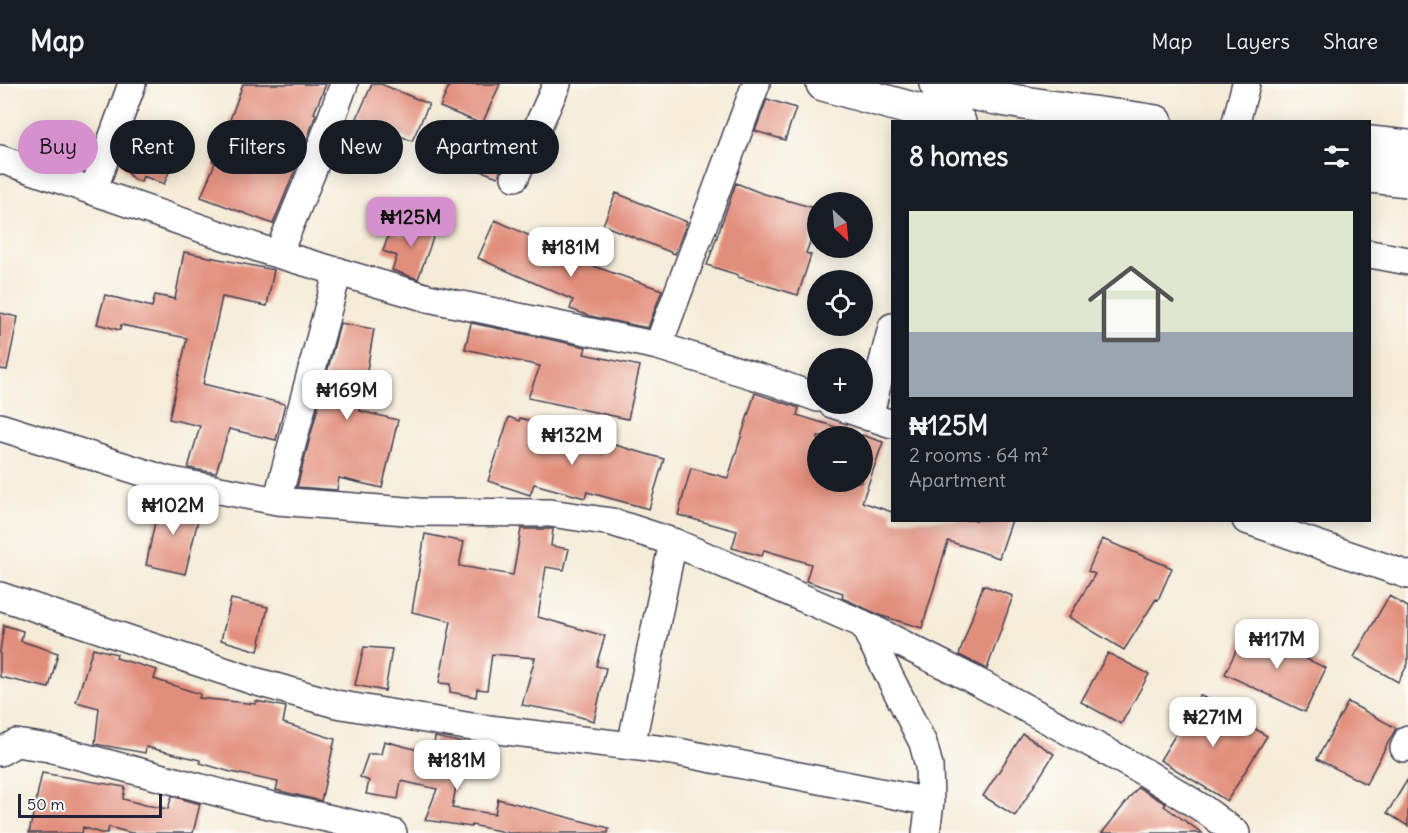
<!DOCTYPE html>
<html lang="en">
<head>
<meta charset="utf-8">
<style>
	:root { --surface:#171b24; --page:#242831; --text:#f1f3f6; --muted:#9ea1a6; --line:#363941; --accent:#d690ce }
	body { margin:0; font-family:Delius,sans-serif; background:var(--page); color:var(--text); height:100vh; display:flex; flex-direction:column; font-size:22px; white-space:nowrap }
	* { box-sizing:border-box; margin:0 }
	p { font-size:20px; color:var(--muted) }
	.icon { flex:none; width:33px; height:33px; fill:none; stroke:currentColor; stroke-width:2; stroke-linecap:round; stroke-linejoin:round }
	.map { position:relative; flex:1; overflow:hidden }
	.sheet { position:absolute; left:891px; top:36px; width:480px; height:402px; display:flex; flex-direction:column; background:var(--surface); border-radius:0px; box-shadow:0 3px 15px #0003 }
	.sheet>* { flex:none }
	.guide { position:absolute; left:18px; top:36px; width:570px; height:54px; display:flex; gap:12px }
	.needle { width:39px; rotate:154deg }
	.buttons { position:absolute; left:807px; top:108px; display:grid; gap:12px }
	.buttons a { display:grid; place-items:center; width:66px; height:66px; border-radius:50%; background:var(--surface); box-shadow:0 3px 15px #0003; font-size:30px }
	.scale { position:absolute; left:18px; bottom:15px; width:144px; box-sizing:border-box; padding-left:6px; border:3px solid #22223b; border-top:0; font-size:16px; line-height:21px; white-space:nowrap; color:#22223b; -webkit-text-stroke:4px #fdfcf7; paint-order:stroke }
	.price { position:absolute; translate:-50% -51px; padding:0 14px; border-radius:12px; background:#fff; color:#222; font-size:20px; line-height:39px; filter:drop-shadow(0 2px 3px #0008) }
	.price::after { content:''; position:absolute; left:50%; top:36px; width:18px; height:14px; margin-left:-9px; background:inherit; clip-path:polygon(0 0,100% 0,50% 100%) }
	.price.selected { background:var(--accent); color:#111 }
	ul { padding:0; list-style:none }
	li { display:grid; align-content:center; gap:12px; height:318px; padding:0 18px }
	li+li { border-top:2px solid var(--line) }
	li span { display:grid; place-items:center; height:186px; border-radius:0px; color:#555 }
	li>.icon { margin-inline-start:auto }
	span .icon { width:108px; height:108px; fill:#fffc; stroke-width:1 }
	li b { font-size:26px }
	h2 { display:flex; justify-content:space-between; align-items:center; height:72px; padding:0 18px; font-size:26px }
	.tag { padding:0 21px; border-radius:27px; background:var(--surface); box-shadow:0 3px 15px #0003; font-size:21px; line-height:54px }
	.tag.selected { background:var(--accent); color:#111 }
	header { display:flex; align-items:center; gap:36px; box-sizing:border-box; height:84px; padding:0 30px; background:var(--surface); border-bottom:2px solid var(--line) }
	header strong { font-size:28px }
	nav { display:flex; gap:33px; margin-inline-start:auto; font-size:21px }
	.map>svg:first-child { display:block }
</style>
</head>
<body>
<header>
<strong>Map</strong>
<nav><a>Map</a><a>Layers</a><a>Share</a></nav>
</header>
<div class="map">
<svg width="1408" height="749" viewBox="0 0 1408 749">
	<rect width="100%" height="100%" fill="#fdfcf7"/>
	<filter id="ink" filterUnits="userSpaceOnUse"><feTurbulence type="fractalNoise" baseFrequency=".0167" numOctaves="2"/><feDisplacementMap in="SourceGraphic" scale="12" xChannelSelector="R" yChannelSelector="G"/><feConvolveMatrix kernelMatrix="1 2 1 2 8 2 1 2 1" color-interpolation-filters="sRGB"/></filter>
	<filter id="wash" filterUnits="userSpaceOnUse"><feTurbulence type="fractalNoise" baseFrequency=".008" numOctaves="4" result="noise"/><feDisplacementMap in="SourceGraphic" scale="24" xChannelSelector="R" yChannelSelector="G"/><feGaussianBlur stdDeviation="1.35" result="paint"/><feColorMatrix in="noise" values="0 0 0 0 0 0 0 0 0 0 0 0 0 0 0 0 0 1.4 0 .05"/><feComposite in="paint" operator="in"/></filter>
	<g filter="url(#wash)">
		<rect width="100%" height="100%" fill="#f5ecd8"/>
		<g id="blocks">
			<path fill="#e28e7b" d="M243 0H326L314 29 316 30 302 69 273 140 201 113 215 79 212 77 226 43 227 44Z
				M372 0H381L429 20 412 57 357 34Z
				M450 0H500L482 40 440 23Z
				M767 15 796 24 785 56 755 47Z
				M468 45 510 60 498 93 456 78Z
				M136 54 148 57 149 61 176 71 164 100 143 92 141 98 133 95 120 80 127 60Z
				M736 99 761 109 818 125V136L806 169 811 171 798 211 738 193V191L707 181Z
				M616 109 687 138 675 170 603 141Z
				M411 134 437 143 418 195 392 186 397 172 383 167 390 147 404 152Z
				M495 136 574 172 573 175 662 206 648 244 590 232 570 225 573 216 478 174Z
				M184 168 274 186 267 222 222 213 203 300 285 320 276 356 229 345 216 389 188 384 200 342 169 335 187 254 121 241 120 246 97 240 105 211 152 223 155 211 175 215Z
				M0 229 18 233 7 286 0 285Z
				M340 239 374 245 360 327 398 336 382 404 339 394 337 406 297 403Z
				M471 239 586 263 584 270 640 282 628 335 528 314 540 282 465 265Z
				M755 309 799 324 797 331 855 349V352H818V398H862V351L883 358 862 418 892 428V436H1012L999 474 948 457 922 544 882 532 842 514 843 509 806 497 811 480 764 466 762 472 732 464 737 447 678 431 691 384 728 394Z
				M509 333 519 337 520 334 566 347 562 358 604 369 608 359 664 375 649 425 587 408 585 414 534 400 530 411 488 397Z
				M160 414 201 424 185 490 146 481Z
				M521 445H553L551 462 569 465 564 486 546 483 538 533 605 552 596 582 606 584 594 637 563 628 522 621 535 574 492 570 487 606 477 605 476 613 450 608V600L439 599 451 537 412 528 425 450 464 458 459 482 513 491Z
				M1102 455 1172 484 1158 516 1156 515 1124 566 1069 533 1095 490 1088 487Z
				M983 501 1013 512 987 585 959 571Z
				M1389 512 1408 523V580L1398 598 1354 573Z
				M231 515 268 523 258 567 221 556Z
				M4 541 23 547 21 557 58 569 49 604 0 593V567Z
				M1277 546 1303 559 1298 571 1326 584 1305 628 1225 590 1243 552 1268 564Z
				M364 563 392 565 385 607 355 601Z
				M93 564 117 570 116 574 157 586 154 595 200 610 199 614 256 620V617L286 623 283 639 335 655 321 717 276 706 278 698 231 688 200 679V676L146 663 145 669 95 660 99 624 76 618Z
				M1108 569 1149 590 1121 640 1081 618Z
				M1200 611 1267 652 1227 717 1160 676Z
				M1348 618 1396 644 1366 700 1317 675Z
				M1023 650 1054 670 1015 732 983 712Z
				M435 653 464 659 452 724 495 730 498 715 609 744 608 749H509L472 741 471 743 425 736 437 705 401 697 398 715 366 710 369 697 360 693 368 670H381L384 657 433 670Z
				M42 689 125 703 123 715 145 721 168 725 172 712 200 720 193 749H131L109 743 107 749H100L83 743 82 749H29Z
				M1408 695V742L1387 729Z
				M1138 703 1166 720 1164 722 1202 749H1102Z"/>
		</g>
	</g>
	<g filter="url(#ink)">
		<use href="#blocks" fill-opacity="0" stroke="#424053" stroke-width="1.5"/>
		<g fill="none" stroke-linecap="round" stroke-linejoin="round">
			<g stroke="#424053" stroke-width="30">
				<path id="minor" d="M1236 38 1246 0
					M0 75 267 167 428 214 658 262 774 298 818 314
					M515 93 557 0
					M93 107 132 0
					M278 170 313 85 344 0
					M1370 170 1408 177
					M658 262 756 0
					M832 320 892 340
					M869 333 892 243
					M0 343 167 396 277 417 419 428 550 429 612 438 673 458 863 540 970 594 1146 689 1205 726 1236 749
					M277 417 338 187
					M1246 436 1408 491
					M0 512 254 597 336 620 472 643 673 667 930 718
					M863 540 923 659 929 682 930 718 926 749
					M631 662 673 458
					M1404 664 1408 655
					M0 668 16 659 49 664 251 717 393 749"/>
			</g>
			<g stroke="#424053" stroke-width="36">
				<path id="major" d="M823 0 959 38
					M936 0C1007 20 1083 27 1156 38
					M1370 59 1408 63
					M1370 92 1408 96"/>
			</g>
			<use href="#minor" stroke="#fff" stroke-width="27"/>
			<use href="#major" stroke="#fff" stroke-width="33"/>
		</g>
	</g>
</svg>
<div class="buttons">
<a><svg class="needle" viewBox="-14 -14 28 28"><path d="M0-13l5 13h-10z" fill="#e53935"/><path d="M0 13l5-13h-10z" fill="#9ea1a6"/></svg></a>
<a><svg class="icon" aria-label="locate" viewBox="0 0 24 24"><circle cx="12" cy="12" r="6"/><path d="M12 2v4M12 18v4M2 12h4M18 12h4"/></svg></a>
<a>+</a>
<a>−</a>
</div>
<div class="scale">50 m</div>
<b class="price selected" style="left:411px;top:164px">₦125M</b>
<b class="price" style="left:571px;top:194px">₦181M</b>
<b class="price" style="left:347px;top:337px">₦169M</b>
<b class="price" style="left:572px;top:382px">₦132M</b>
<b class="price" style="left:173px;top:452px">₦102M</b>
<b class="price" style="left:1277px;top:586px">₦117M</b>
<b class="price" style="left:1213px;top:664px">₦271M</b>
<b class="price" style="left:457px;top:707px">₦181M</b>
<div class="guide">
<a class="tag selected">Buy</a>
<a class="tag">Rent</a>
<a class="tag">Filters</a>
<a class="tag">New</a>
<a class="tag">Apartment</a>
</div>
<section class="sheet">
<h2>8 homes<svg class="icon" aria-label="filters" viewBox="0 0 24 24"><path d="M4 7h16M4 17h16"/><circle cx="9" cy="7" r="2"/><circle cx="15" cy="17" r="2"/></svg></h2>
<ul>
<li><span style="background:linear-gradient(#dfe7d0 65%,#9aa5b1 0)"><svg class="icon" aria-label="home" viewBox="0 0 24 24"><path d="M3 11l9-7 9 7M6 9v11h12V9"/></svg></span><div><b>₦125M</b><p>2 rooms · 64 m²</p><p>Apartment</p></div></li>
</ul>
</section>
</div>
</body>
</html>
